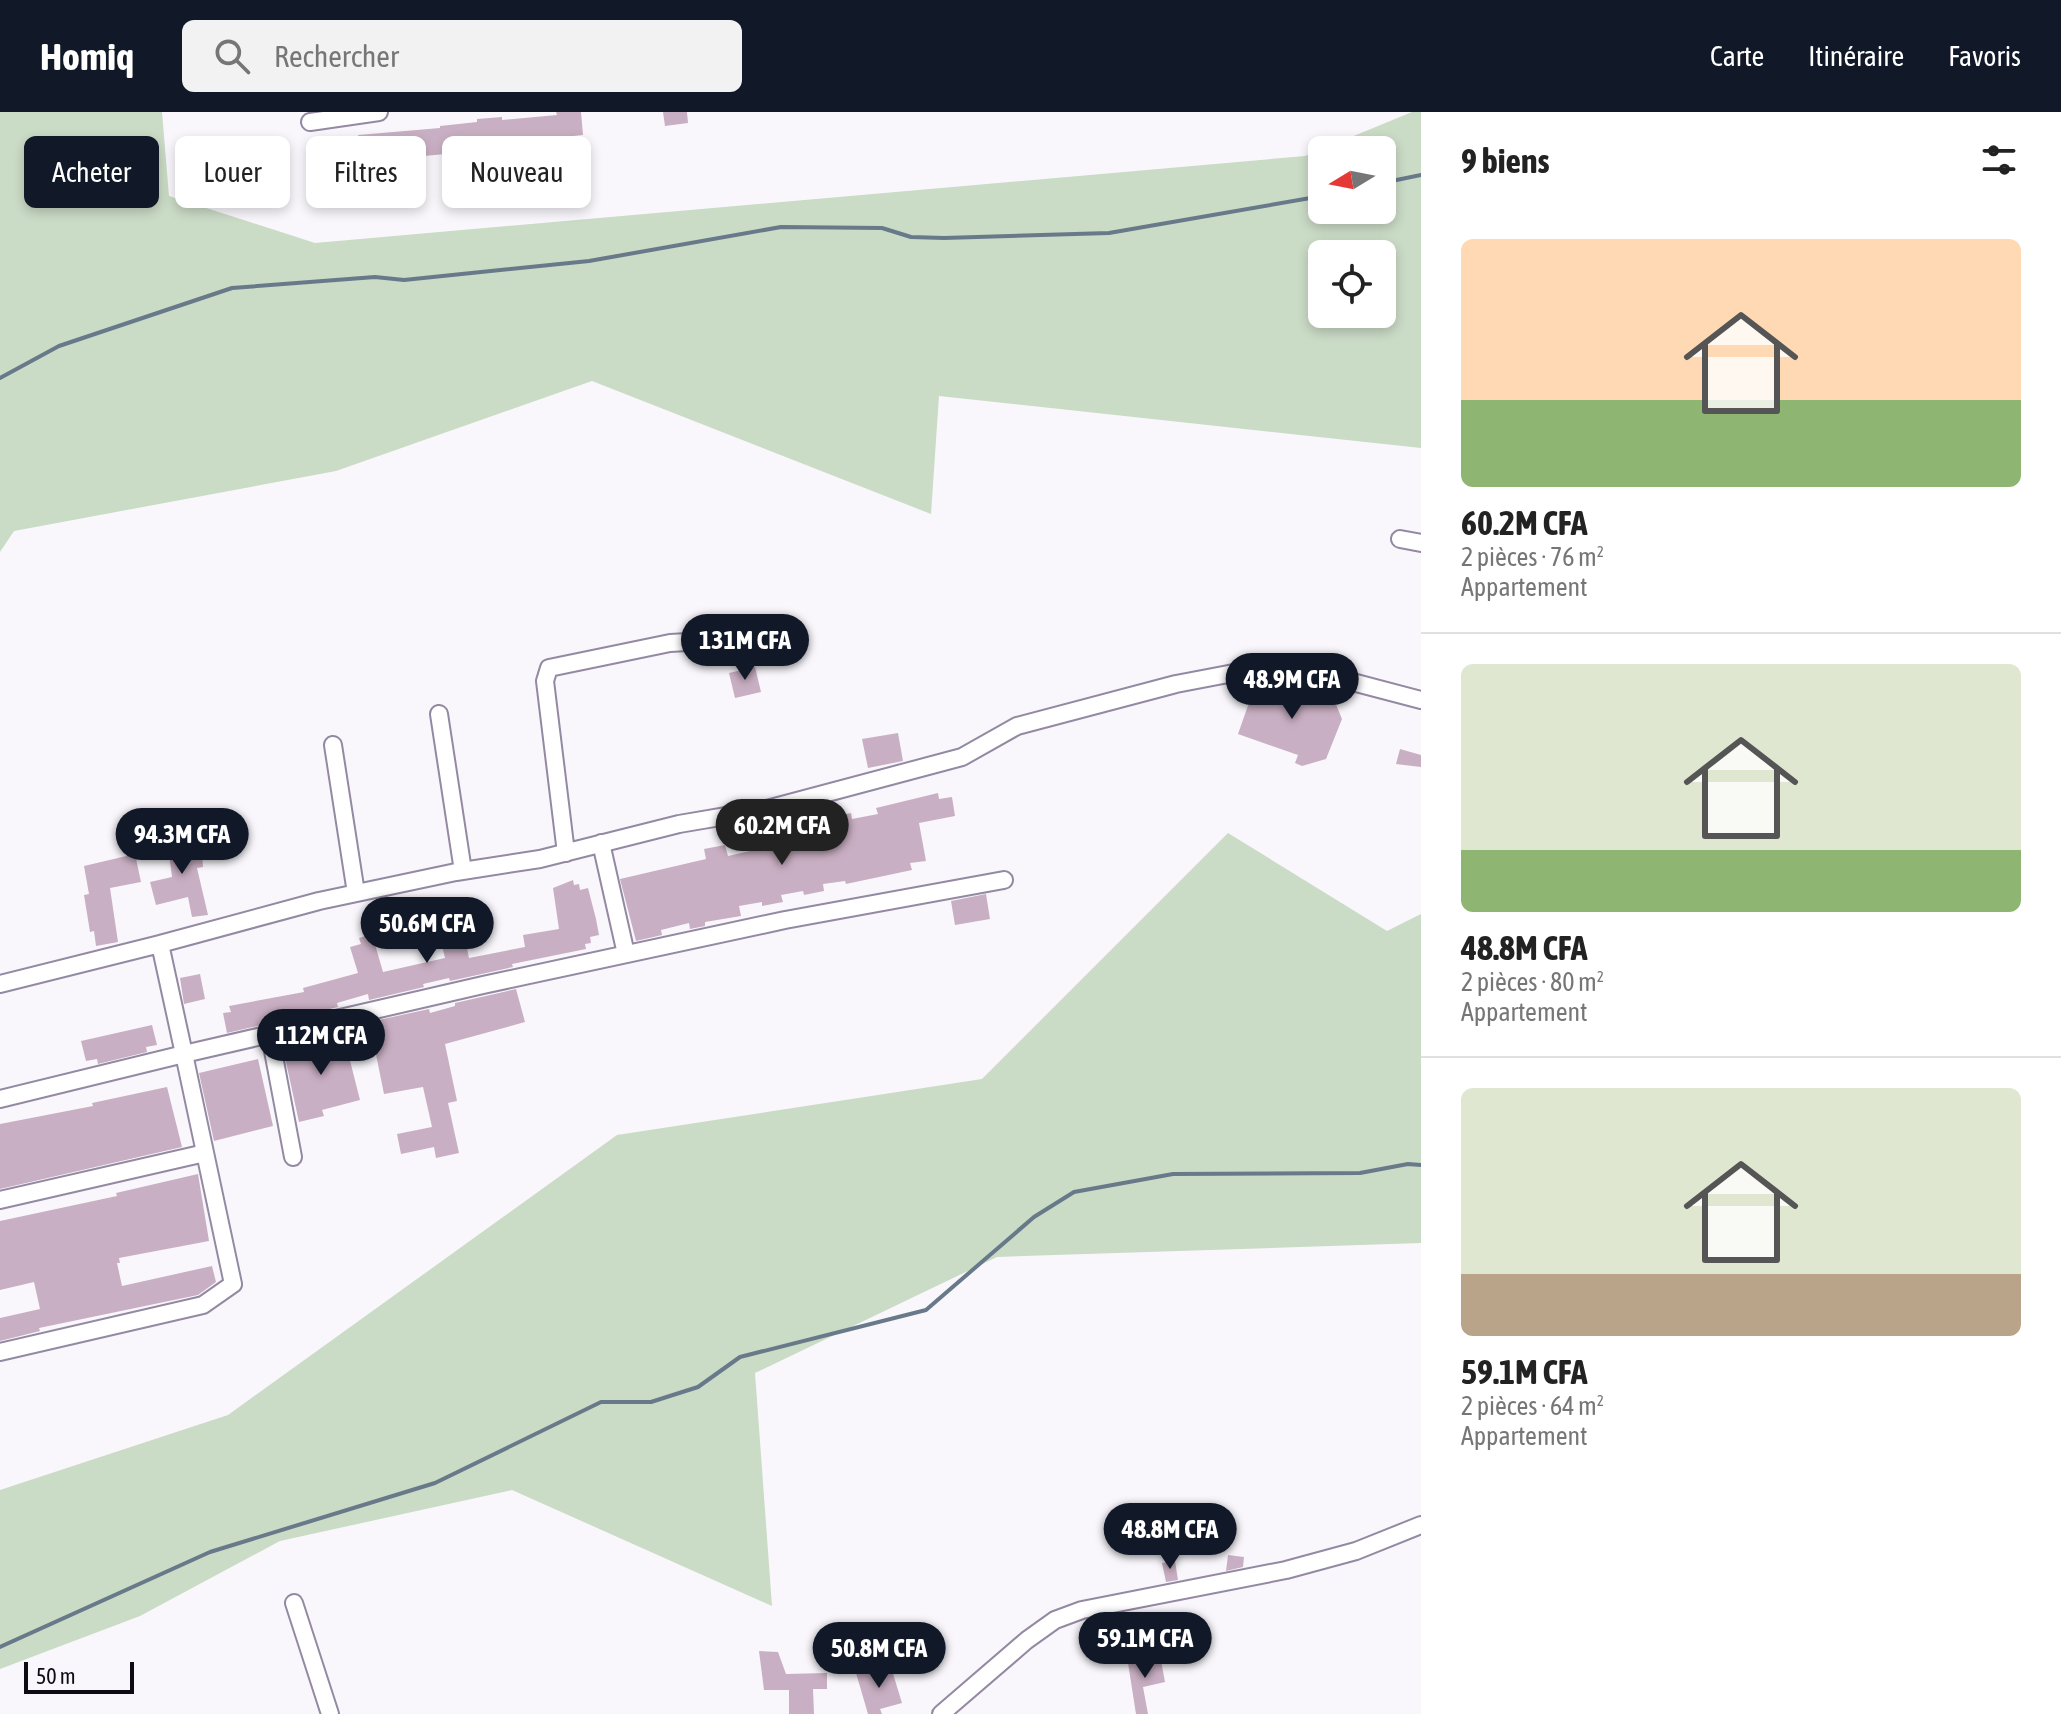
<!DOCTYPE html>
<html lang="fr">
<head>
<meta charset="utf-8">
<style>
	:root { --surface:#fff; --page:#f2f2f2; --text:#222; --muted:#767676; --line:#e0e0e0; --accent:#111827 }
	body { margin:0; font-family:"Asap Condensed",sans-serif; background:var(--page); color:var(--text); height:100vh; display:flex; flex-direction:column; font-size:30px; white-space:nowrap }
	* { box-sizing:border-box; margin:0 }
	p { font-size:26px; color:var(--muted) }
	.icon { flex:none; width:44px; height:44px; fill:none; stroke:currentColor; stroke-width:2; stroke-linecap:round; stroke-linejoin:round }
	.map { position:relative; flex:1; overflow:hidden }
	.sheet { display:flex; flex-direction:column; background:var(--surface); width:640px }
	.sheet>* { flex:none }
	.hud { position:absolute; left:24px; top:24px; width:760px; height:72px; display:flex; gap:16px }
	.needle { width:52px; rotate:260deg }
	.buttons { position:absolute; left:1308px; top:24px; display:grid; gap:16px }
	.buttons a { display:grid; place-items:center; width:88px; height:88px; border-radius:12px; background:var(--surface); box-shadow:0 4px 12px #0003; font-size:40px }
	.scale { position:absolute; left:24px; bottom:20px; width:110px; box-sizing:border-box; padding-left:8px; border:4px solid #0f0b14; border-top:0; font-size:22px; line-height:28px; white-space:nowrap; color:#0f0b14; -webkit-text-stroke:6px #f9f7fc; paint-order:stroke }
	.price { position:absolute; translate:-50% -68px; padding:0 18px; border-radius:28px; background:var(--accent); color:#fff; font-size:26px; line-height:52px; filter:drop-shadow(0 2px 4px #0008) }
	.price::after { content:''; position:absolute; left:50%; top:48px; width:24px; height:18px; margin-left:-12px; background:inherit; clip-path:polygon(0 0,100% 0,50% 100%) }
	.price.on { background:#222; color:#fff }
	ul { padding:0; list-style:none }
	li { display:grid; align-content:center; gap:16px; height:424px; padding:0 40px }
	li+li { border-top:2px solid var(--line) }
	li span { display:grid; place-items:center; height:248px; border-radius:12px; color:#555 }
	li>.icon { margin-inline-start:auto }
	span .icon { width:144px; height:144px; fill:#fffc; stroke-width:1 }
	li b { font-size:34px }
	h2 { display:flex; justify-content:space-between; align-items:center; height:96px; padding:0 40px; font-size:34px }
	.tag { padding:0 28px; border-radius:12px; background:var(--surface); box-shadow:0 4px 12px #0003; font-size:28px; line-height:72px }
	.tag.on { background:var(--accent); color:#fff }
	header { display:flex; align-items:center; gap:48px; box-sizing:border-box; height:112px; padding:0 40px; background:var(--accent); color:#fff }
	header strong { font-size:38px }
	nav { display:flex; gap:44px; margin-inline-start:auto; font-size:28px }
	.search { width:560px; height:72px; background:var(--page); display:flex; align-items:center; gap:20px; box-sizing:border-box; padding:0 28px; border-radius:12px; color:var(--muted); font-size:30px }
	main { display:flex; flex:1; min-height:0 }
	.map>svg:first-child { display:block }
</style>
</head>
<body>
<header>
<strong>Homiq</strong>
<div class="search"><svg class="icon" aria-label="search" viewBox="0 0 24 24"><circle cx="10" cy="10" r="6"/><path d="M15 15l6 6"/></svg>Rechercher</div>
<nav><a>Carte</a><a>Itinéraire</a><a>Favoris</a></nav>
</header>
<main>
<div class="map">
<svg width="1421" height="1602" viewBox="0 0 1421 1602">
	<rect width="100%" height="100%" fill="#f9f7fc"/>
	<path fill="#cadbc6" fill-rule="evenodd" d="M0 0H162L169 84 315 131 1305 44 1412 0H1421V336L939 284 931 402 592 269 336 359 14 419 0 440ZM1322 38H1382V98H1322ZM1322 142H1382V202H1322Z
		M1228 721 1387 819 1421 802V1131L997 1145 755 1261 772 1494 512 1378 280 1429 140 1504 0 1557V1378L228 1303 617 1023 982 967Z"/>
	<g fill="none" stroke-linecap="round" stroke-linejoin="round">
		<path stroke="#68798a" stroke-width="4" d="M1382 71 1421 63
			M0 266 59 234 232 176 375 165 404 168 589 149 781 115 882 116 911 125 944 126 1109 121 1322 84
			M0 1535 210 1440 435 1371 601 1290H651L698 1275 740 1245 926 1198 1034 1105 1074 1080 1173 1062 1360 1061 1408 1052 1421 1053"/>
	</g>
	<path fill="#c9afc3" d="M556 0H581L583 23 544 27 545 33 520 35V32L467 37V40L424 44V47L344 54V56L320 58 317 30 359 26 358 23 440 16V14L477 10V7L502 5V8L557 3Z
		M663 0H687L688 11 665 14Z
		M755 555 761 580 735 586 729 561Z
		M1263 567 1321 588 1326 583 1333 585 1342 607 1326 647 1302 654 1295 651 1298 643 1238 622 1257 568Z
		M898 621 903 649 868 656 862 627Z
		M1400 637 1421 643V655L1396 652Z
		M938 681 939 687 952 685 955 704 919 711 926 749 910 751 912 758 846 772 845 769 823 772 824 779 804 783 803 779 781 783 783 790 762 794V790L739 794 741 804 705 810V814L690 817 689 811 661 818 662 823 636 829 620 767 706 747 704 737 725 733 728 744 750 739 747 725 767 721 768 727 791 722 790 718 832 709 831 705 851 701 852 707 878 702 876 696Z
		M192 719 197 744 202 743 203 755 197 756 208 803 192 805 188 785 156 793 150 770 172 765 167 725Z
		M135 742 141 770 110 776 118 830 96 834 94 819 90 820 84 783 89 782 84 754Z
		M573 768 574 773 579 772 580 778 588 776 596 807 599 823 590 825 591 831 585 832 586 837 512 852 513 855 450 869 449 866 423 872 424 875 369 888 368 882 337 891 338 895 227 921 223 901 231 900 229 894 304 880 303 876 358 861 350 835 361 832 359 826 372 822 383 860 445 846 438 817 446 816 444 806 460 803 469 846 525 835 523 823 559 817 553 776Z
		M986 782 990 807 955 813 951 789Z
		M200 862 205 887 184 892 180 866Z
		M516 877 525 910 445 932 457 989 448 991 459 1041 436 1046 434 1035 401 1042 397 1022 432 1015 423 975 384 982 370 913H375L374 909 429 897 430 901 455 894V891Z
		M152 913 157 933 146 935 147 940 98 952 97 947 86 949 81 929Z
		M343 921 360 988 322 998 324 1004 299 1010 284 941 320 932 318 927Z
		M258 947 273 1014 214 1029 199 961Z
		M167 975 182 1035 0 1077V1012L93 994 92 991Z
		M198 1062 209 1129 119 1146 120 1151H117L122 1174 212 1154 216 1170 198 1183 39 1216 40 1219 0 1229V1206L40 1197 34 1170 0 1178V1109L117 1084 116 1081Z
		M1228 1443 1244 1445 1243 1455 1226 1459Z
		M1175 1449 1178 1468 1166 1470 1162 1451Z
		M759 1539 778 1540 786 1562 827 1561V1577H813L814 1602H789V1578H764Z
		M1160 1543 1165 1570 1143 1575 1148 1602H1136L1128 1551Z
		M891 1555 902 1591 880 1597 882 1602H868L856 1561 869 1557 870 1561Z"/>
	<g fill="none" stroke-linecap="round" stroke-linejoin="round">
		<g stroke="#9489a2" stroke-width="20">
			<path id="minor" d="M310 10 379 0
				M1400 427 1421 431
				M439 602 463 759
				M333 633 356 781
				M601 731 626 842
				M566 741 545 569 549 556 670 531 706 529
				M160 832 319 789 456 760 540 747 679 712 767 697 962 645 1017 614 1176 572 1265 555 1341 567 1421 588
				M0 872 160 832 184 942 483 873 785 808 1004 768
				M270 923 293 1045
				M0 987 184 942 233 1172 203 1193 0 1240
				M0 1088 205 1041
				M294 1491 330 1602
				M941 1602 1027 1528 1055 1508 1082 1498 1286 1458 1356 1439 1421 1413"/>
		</g>
		<use href="#minor" stroke="#fff" stroke-width="16"/>
	</g>
</svg>
<div class="buttons">
<a><svg class="needle" viewBox="-14 -14 28 28"><path d="M0-13l5 13h-10z" fill="#e53935"/><path d="M0 13l5-13h-10z" fill="#767676"/></svg></a>
<a><svg class="icon" aria-label="locate" viewBox="0 0 24 24"><circle cx="12" cy="12" r="6"/><path d="M12 2v4M12 18v4M2 12h4M18 12h4"/></svg></a>
</div>
<div class="scale">50 m</div>
<b class="price" style="left:745px;top:570px">131M CFA</b>
<b class="price" style="left:1292px;top:609px">48.9M CFA</b>
<b class="price on" style="left:782px;top:755px">60.2M CFA</b>
<b class="price" style="left:182px;top:764px">94.3M CFA</b>
<b class="price" style="left:427px;top:853px">50.6M CFA</b>
<b class="price" style="left:321px;top:965px">112M CFA</b>
<b class="price" style="left:1170px;top:1459px">48.8M CFA</b>
<b class="price" style="left:1145px;top:1568px">59.1M CFA</b>
<b class="price" style="left:879px;top:1578px">50.8M CFA</b>
<div class="hud">
<a class="tag on">Acheter</a>
<a class="tag">Louer</a>
<a class="tag">Filtres</a>
<a class="tag">Nouveau</a>
</div>
</div>
<section class="sheet">
<h2>9 biens<svg class="icon" aria-label="filters" viewBox="0 0 24 24"><path d="M4 7h16M4 17h16"/><circle cx="9" cy="7" r="2"/><circle cx="15" cy="17" r="2"/></svg></h2>
<ul>
<li><span style="background:linear-gradient(#ffd9b3 65%,#8fb573 0)"><svg class="icon" aria-label="home" viewBox="0 0 24 24"><path d="M3 11l9-7 9 7M6 9v11h12V9"/></svg></span><div><b>60.2M CFA</b><p>2 pièces · 76 m²</p><p>Appartement</p></div></li>
<li><span style="background:linear-gradient(#dfe7d0 75%,#8fb573 0)"><svg class="icon" aria-label="home" viewBox="0 0 24 24"><path d="M3 11l9-7 9 7M6 9v11h12V9"/></svg></span><div><b>48.8M CFA</b><p>2 pièces · 80 m²</p><p>Appartement</p></div></li>
<li><span style="background:linear-gradient(#dfe7d0 75%,#b9a48a 0)"><svg class="icon" aria-label="home" viewBox="0 0 24 24"><path d="M3 11l9-7 9 7M6 9v11h12V9"/></svg></span><div><b>59.1M CFA</b><p>2 pièces · 64 m²</p><p>Appartement</p></div></li>
</ul>
</section>
</main>
</body>
</html>
